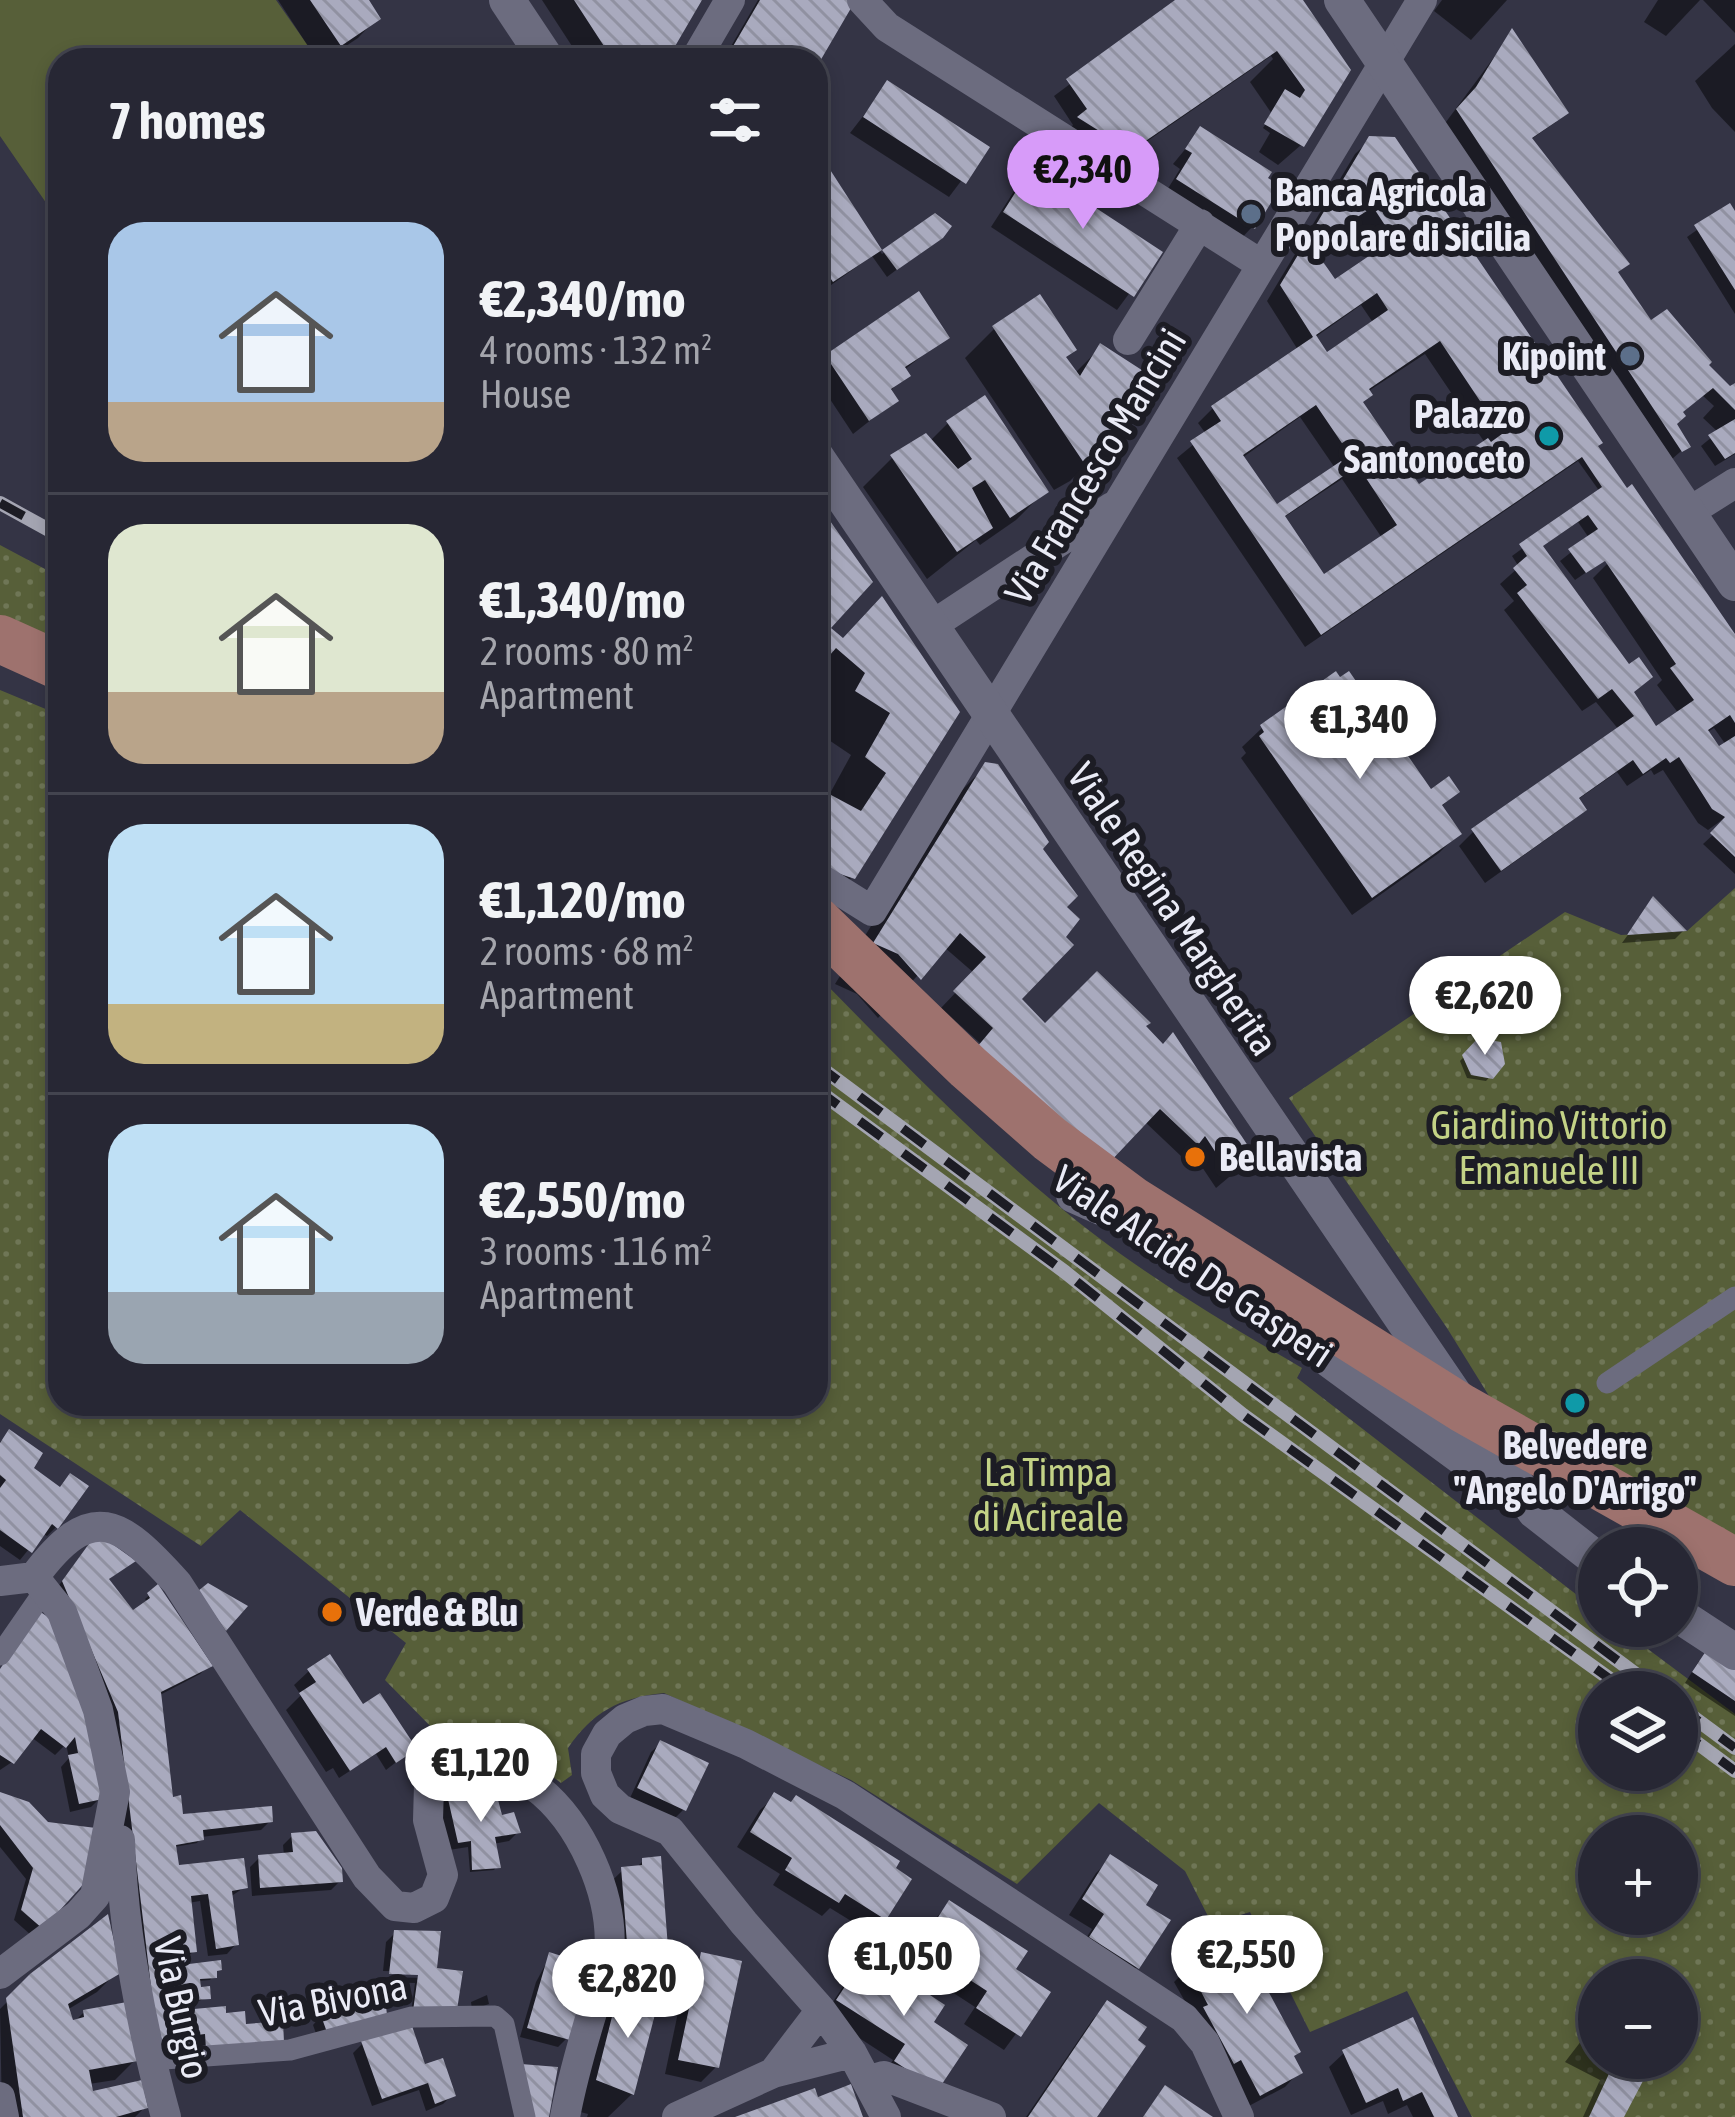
<!DOCTYPE html>
<html lang="en">
<head>
<meta charset="utf-8">
<style>
	:root { --surface:#272734; --page:#2f2f3c; --text:#f1f3f6; --muted:#a4a5ac; --line:#43444f; --accent:#d79bf9 }
	body { margin:0; font-family:"Asap Condensed",sans-serif; background:var(--page); color:var(--text); height:100vh; display:flex; flex-direction:column; font-size:45px; white-space:nowrap }
	* { box-sizing:border-box; margin:0 }
	p { font-size:39px; color:var(--muted) }
	.icon { flex:none; width:66px; height:66px; fill:none; stroke:currentColor; stroke-width:2; stroke-linecap:round; stroke-linejoin:round }
	.map { position:relative; flex:1; overflow:hidden }
	.sheet { position:absolute; left:48px; top:48px; width:780px; height:1368px; display:flex; flex-direction:column; background:var(--surface); border-radius:36px; box-shadow:0 6px 18px #0003,0 0 0 3px var(--line) }
	.sheet>* { flex:none }
	.buttons { position:absolute; left:1578px; top:1527px; display:grid; gap:24px }
	.buttons a { display:grid; place-items:center; width:120px; height:120px; border-radius:50%; background:var(--surface); box-shadow:0 6px 18px #0003,0 0 0 3px var(--line); font-size:60px }
	.price { position:absolute; translate:-50% -102px; padding:0 27px; border-radius:42px; background:#fff; color:#222; font-size:39px; line-height:78px; filter:drop-shadow(0 3px 6px #0008) }
	.price::after { content:''; position:absolute; left:50%; top:72px; width:36px; height:27px; margin-left:-18px; background:inherit; clip-path:polygon(0 0,100% 0,50% 100%) }
	.price.on { background:var(--accent); color:#111 }
	ul { padding:0; list-style:none }
	li { display:flex; align-items:center; gap:36px; height:300px; padding:0 60px }
	li+li { border-top:3px solid var(--line) }
	li span { display:grid; place-items:center; flex:none; width:336px; height:240px; border-radius:36px; color:#555 }
	li>.icon { margin-inline-start:auto }
	span .icon { width:144px; height:144px; fill:#fffc; stroke-width:1 }
	li b { font-size:51px }
	h2 { display:flex; justify-content:space-between; align-items:center; height:144px; padding:0 60px; font-size:51px }
	.map>svg:first-child { display:block }
</style>
</head>
<body>
<div class="map">
<svg width="1735" height="2117" viewBox="0 0 1735 2117">
	<defs>
		<pattern id="grass-dots" width="8" height="8" patternUnits="userSpaceOnUse" patternTransform="scale(3)"><rect width="8" height="8" fill="#575f39"/><path d="M2 2h.1M6 6h.1" fill="none" stroke="#6f7656" stroke-width="1.8" stroke-linecap="round"/></pattern>
		<pattern id="building-back-hatch" width="6" height="6" patternUnits="userSpaceOnUse" patternTransform="scale(3)"><rect width="6" height="6" fill="#a9aabe"/><path d="M-1 5l2 2M0 0l6 6M5-1l2 2" fill="none" stroke="#9091a1"/></pattern>
	</defs>
	<rect width="100%" height="100%" fill="#343445"/>
	<path fill="url(#grass-dots)" fill-rule="evenodd" d="M0 545 60 577V648L0 624Z
		M0 690 60 715V1404H816V974C892 1051 966 1129 1049 1198 1126 1264 1214 1317 1302 1368L1297 1378 1599 1612V1626H1617L1735 1714V2117H1472L1407 1991 1310 2032 1250 1912 1212 1924 1185 1871 1099 1803 1017 1884 851 1780 664 1693C618 1698 593 1712 568 1748L572 1775 561 1783C515 1748 499 1728 439 1735L385 1680 406 1643 240 1510 201 1546 0 1414ZM1599 1692H1677V1770H1599ZM1599 1836H1677V1914H1599ZM1599 1980H1677V2058H1599Z
		M1735 888V1542L1494 1404 1447 1328 1289 1098 1565 912 1621 935 1687 931Z"/>
	<path fill="#575f39" d="M0 0H276L318 60H60V223L0 136Z"/>
	<path fill="#0007" fill-rule="evenodd" d="M278 0H365L377 18 358 38 325 60H317Z
		M542 0H699L664 60H581Z
		M758 0H843L816 62 723 60Z
		M1182 0H1300L1347 70 1301 145 1278 165 1259 152 1270 133 1263 128 1272 114 1250 82 1273 59 1271 56 1114 164 1066 133 1073 125 1054 96Z
		M1442 0H1507L1471 40 1434 11Z
		M1658 0H1700L1666 36 1644 22Z
		M1703 0H1735V33Z
		M1512 33 1556 122 1530 140 1651 324 1730 390 1735 387V454L1715 466 1701 446 1718 432 1703 418 1714 406 1702 395 1679 413 1673 424 1687 446 1672 459 1617 375 1594 391 1443 126Z
		M1735 44V132L1712 108 1695 81Z
		M888 84 986 148 949 197 850 133Z
		M1201 130 1252 227 1238 242 1164 195 1180 169 1173 164Z
		M1371 139 1735 640V874L1703 844 1729 820 1726 817 1708 830 1698 823 1663 770 1654 775 1651 770 1627 786 1617 772 1577 800 1583 810 1568 824 1485 883 1459 846 1473 832 1619 730 1596 702 1582 711 1504 610 1514 601 1500 584 1519 567 1512 556 1600 492 1578 461 1305 647 1177 458 1206 434 1198 423 1212 409 1298 350 1267 301 1355 154ZM1357 220 1379 253 1334 283 1310 250ZM1361 305 1374 324 1326 356 1314 338ZM1425 354 1485 443 1418 488 1361 403 1367 392ZM1300 417 1335 468 1276 508 1242 458ZM1342 479 1382 538 1323 578 1283 518ZM1578 522 1589 538 1560 561 1575 580 1610 556 1612 559 1593 578 1662 680 1657 685 1679 714 1655 730 1541 547ZM1714 728 1726 745 1718 750 1706 733Z
		M816 154 882 254 935 217 941 236 887 277 872 256 817 295Z
		M1033 170 1159 253 1117 310 991 227 1018 185Z
		M1729 207 1735 216V314L1687 237Z
		M994 329 1064 359 1075 373 1101 347V450L1070 481 1054 490 965 358Z
		M946 337 904 370 907 375 889 392 895 401 853 434 816 378V367L826 357Z
		M948 423 1045 491 1016 520 980 545 976 540 927 579 863 487 892 458 930 441Z
		M816 522 827 628 957 712 852 877 816 914V791L828 797 851 755 817 732 826 715 816 706Z
		M1340 681 1431 793 1456 792 1440 808 1458 834 1439 853 1352 915 1241 758 1246 753 1242 747 1262 728Z
		M986 766 1039 849 1063 907 1017 999 1045 1027H1142L1253 1157 1216 1188 1190 1149 1182 1157 1144 1121 981 1044 941 1008 974 973 944 947 878 1018 857 994 835 984 945 807Z
		M1653 900 1683 931 1675 939 1622 943Z
		M1479 1041 1502 1063 1486 1081 1467 1078 1460 1061Z
		M9 1433 30 1469 59 1489 56 1527 47 1536 42 1533 20 1560 0 1546V1442Z
		M104 1541 131 1561 107 1581 133 1614 148 1603 145 1599 158 1588 209 1665 200 1674 158 1696 170 1800 178 1799 181 1817 269 1809 270 1821 261 1830 201 1837 197 1843 174 1847 176 1864 170 1870 242 1861 245 1887 230 1897 236 1944 227 1954 208 1956 200 1901 188 1903 194 1951 185 1959 187 1968 219 1964V1969L210 1980 197 1981 198 1990 207 1989 208 1998 191 2003 192 2012 223 2009 224 2019 242 2014 244 2028 280 2024 281 2040 278 2044 245 2047V2043L236 2053 198 2057 197 2047H201L197 2013 192 2018 194 2037 192 2019 178 2028 180 2043 187 2042 183 2052 156 2055 153 2031 147 2032 139 1970 134 1971 124 1888 129 1883 110 1723 54 1592 82 1554 92 1544Z
		M39 1615 100 1798 91 1807 70 1812 61 1767 69 1758 66 1744 55 1755 31 1737 12 1762 0 1770V1670Z
		M1699 1661 1735 1670V1716L1685 1683Z
		M309 1671 362 1708 413 1749 386 1770 376 1754 339 1778 333 1768 326 1772 286 1710 301 1695 294 1685Z
		M661 1743 683 1810 674 1819 630 1798 651 1752Z
		M453 1792 476 1802 518 1832 509 1841 493 1844 497 1866 494 1870 470 1872 468 1847 449 1850 440 1820 443 1802Z
		M0 1796 86 1878 32 1936 14 1920 26 1879 0 1847Z
		M775 1796 884 1918 869 1932 830 1908 822 1916 773 1885 780 1874 737 1847 760 1810Z
		M292 1836 340 1881 331 1890 252 1896 250 1867 259 1858 284 1856 283 1845Z
		M1111 1858 1142 1906 1137 1967 1123 1981 1077 1952 1092 1929 1069 1915 1096 1873Z
		M643 1861 666 1960 637 1989 618 1990 593 1899 623 1870 635 1869Z
		M949 1904 1012 1970 1046 1993 1004 2050 964 2024 975 2007 906 1962 935 1919Z
		M395 1933 438 1934 433 1977 438 1972 460 1973 450 2012 411 2013 415 1983 381 1982 382 1977 429 1978V1972L383 1971 386 1942Z
		M701 1955 716 2067 701 2082 665 2074 687 1970Z
		M550 1956 567 2038 558 2047 520 2037 536 1982Z
		M867 1957 929 2023 964 2046 882 2077 893 2060 824 2015 853 1972Z
		M1189 1967 1291 2058 1299 2072 1285 2087 1245 2108 1174 1982Z
		M117 1972 97 1992 67 2010 71 2025 84 2012 135 2060 115 2080 89 2084 91 2094 145 2107 135 2117H2L0 2009 32 1977Z
		M642 1994 632 2094 608 2117H587L588 2114 569 2109 590 2026 619 1996 635 2000Z
		M487 1995 489 2004 472 2010 471 2002Z
		M401 1999 397 2004 319 2042 313 2025 322 2015Z
		M1108 2004 1094 2117H1026L1093 2019Z
		M1411 2021 1455 2117H1413L1407 2105 1388 2114 1383 2101 1351 2115 1329 2067 1344 2053Z
		M1585 2036 1599 2042V2058H1635L1621 2117H1583L1600 2080 1565 2062Z
		M363 2043 424 2068 452 2095 443 2104 426 2111 419 2090 372 2106 353 2053Z"/>
	<path fill="url(#building-back-hatch)" fill-rule="evenodd" d="M310 0H369L381 19 341 46Z
		M574 0H702L667 60H613Z
		M760 0H848L854 3 816 68V60H725Z
		M1175 0H1303L1351 70 1304 147 1264 124 1285 89 1300 98 1305 90 1277 51 1131 151 1077 117 1087 109 1066 79Z
		M1512 28 1569 113 1532 138 1630 264 1618 272 1651 320 1667 309 1712 362 1709 365 1730 386 1735 383V410L1713 388 1683 412 1686 416 1677 424 1691 447 1682 452 1456 109 1476 87Z
		M887 80 990 147 966 184 863 117Z
		M1200 126 1272 172 1268 178 1281 186 1255 229 1176 179 1192 153 1185 149Z
		M1369 136 1395 137 1603 443 1598 446 1627 488 1632 484 1735 634V723L1730 715 1708 730 1719 746 1735 736V857L1710 833 1725 817 1712 809 1679 757 1670 763 1666 758 1643 774 1633 760 1579 798 1587 810 1501 871 1471 829 1634 716 1612 689 1598 699 1517 593 1527 585 1513 568 1527 556 1519 544 1602 487 1582 457 1321 635 1190 441 1221 421 1211 406 1313 337 1280 285ZM1373 207 1394 239 1335 279 1312 246ZM1377 293 1388 310 1327 352 1316 335ZM1440 341 1502 434 1491 442 1488 438 1419 484 1363 402 1373 395 1369 389ZM1316 405 1350 455 1277 504 1243 455ZM1358 466 1397 525 1324 574 1285 516ZM1588 515 1598 529 1568 549 1586 573 1605 561 1676 664 1670 668 1694 700 1656 726 1634 692 1653 677 1639 657 1629 664 1543 546Z
		M816 148 882 250 833 282 816 257Z
		M1032 166 1163 252 1134 297 1003 212Z
		M1730 203 1735 211V290L1694 225Z
		M935 213 952 226 943 238 897 270 882 250Z
		M919 291 950 338 905 367 911 376 891 389 899 401 869 421 825 355Z
		M1040 294 1077 350 1066 357 1080 376 1100 343 1151 376 1103 452 1084 463 992 326Z
		M985 395 1049 492 1010 518 985 480 972 488 993 528 957 552 890 455 926 433 958 469 972 459 946 421Z
		M1735 419V453L1725 459 1708 435Z
		M823 511 873 582 831 628 843 638 882 596 960 712 855 879 834 872 816 854V787L861 811 886 773 865 757 890 713 855 691 865 673 836 648 816 671V519Z
		M1336 671 1340 677 1349 671 1431 789 1449 776 1460 792 1442 805 1462 834 1372 898 1259 736 1264 732 1260 725Z
		M985 762 998 764 1049 842 1043 849 1078 896 1067 907 1080 919 1066 937 1074 945 1022 999 1045 1023 1097 971 1151 1023 1146 1026 1163 1044 1173 1032 1256 1158 1231 1176 1205 1136 1198 1145 1160 1109 1108 1164 977 1047 993 1028 953 991 986 957 960 933 921 980 898 954 873 943Z
		M1653 896 1687 931 1627 935Z
		M1478 1038 1501 1042 1505 1064 1493 1079 1471 1075 1462 1055Z
		M9 1429 43 1453 34 1468 60 1487 70 1473 89 1486 58 1529 52 1524 32 1553 0 1530V1488L6 1480 0 1475V1443Z
		M104 1538 136 1561 109 1579 133 1610 150 1598 147 1593 158 1584 213 1666 161 1692 173 1797 181 1795 183 1814 272 1806 273 1822 203 1830 204 1840 176 1845 179 1865 244 1858 248 1888 232 1891 239 1945 216 1949 208 1894 191 1896 197 1952 188 1953 189 1964 221 1960 222 1970 217 1971V1978L200 1979 201 1987 210 1986 211 1999 193 2000 194 2009 226 2006V2013L245 2011 246 2024 283 2021 284 2042 206 2049 205 2034 197 2035 196 2019 180 2021 182 2040 189 2039 190 2049 159 2053 118 1712 62 1581 91 1541Z
		M208 1583 248 1606 226 1631 198 1591Z
		M39 1611 51 1619 75 1665 103 1799 79 1804 68 1755 78 1753 75 1737 66 1748 41 1729 14 1764 0 1755V1669Z
		M1708 1648 1735 1666V1701L1692 1672Z
		M330 1654 363 1704 380 1693 417 1749 396 1763 386 1747 350 1771 299 1693 316 1682 307 1669Z
		M660 1740 709 1763 686 1811 637 1788Z
		M470 1787 477 1798 496 1792 502 1815 514 1812 521 1833 495 1837 501 1868 472 1870 471 1841 458 1843 448 1799 451 1789Z
		M0 1792 29 1802 48 1822 96 1828 88 1879 43 1929 21 1910 33 1868 0 1825Z
		M774 1792 791 1802 796 1795 900 1861 896 1868 912 1879 886 1920 845 1894 839 1903 785 1870 792 1858 750 1832Z
		M316 1831 342 1868 343 1882 260 1888 258 1855 293 1852 291 1833Z
		M1110 1854 1158 1885 1146 1905 1171 1920 1139 1969 1089 1937 1104 1914 1082 1899Z
		M661 1856 669 1961 646 1962V1955L628 1956 621 1867 642 1865V1858Z
		M949 1900 1028 1951 1016 1969 1051 1992 1021 2037 976 2008 987 1991 919 1947Z
		M108 1914 121 1973 68 2004 73 2020 84 2017 83 2010 127 2002 138 2061 89 2070 93 2091 142 2080 148 2108 116 2117H23L6 1998 30 1974Z
		M394 1930 441 1931 437 1968 463 1971 457 2010 413 2011 418 1975 389 1974Z
		M1230 1941 1239 1956 1247 1952 1301 2052 1294 2056 1303 2073 1260 2096 1241 2060 1234 2064 1203 2007 1208 2005 1187 1965Z
		M549 1952 587 1964V1981L570 2040 527 2028Z
		M701 1952 742 1961 719 2068 678 2060Z
		M867 1953 945 2005 934 2022 968 2045 938 2090 894 2061 905 2044 836 2000Z
		M404 1983V2001L386 2006 387 2015 328 2035 320 2013Z
		M641 1990 660 1995 634 2095 596 2080 618 1993 639 1998Z
		M1107 2000 1147 2027 1138 2040 1146 2046 1097 2117H1028Z
		M1413 2017 1458 2117H1434L1422 2092 1403 2101 1398 2088 1366 2103 1342 2050Z
		M412 2026 425 2064 443 2058 456 2096 435 2104 428 2083 382 2099 361 2041Z
		M1600 2058H1645L1653 2062 1624 2117H1589L1613 2065Z
		M521 2064 558 2067 549 2117H531Z
		M851 2084 863 2117H735L815 2088 818 2097Z
		M1165 2085 1213 2117H1143Z"/>
	<g fill="none" stroke-linecap="round" stroke-linejoin="round">
		<path stroke="#6c6c7f" stroke-width="21" d="M1607 1383 1735 1297
			M0 1655 45 1590
			M150 2060 290 2050 412 2017 495 2016 504 2024 525 2117"/>
		<path stroke="#6c6c7f" stroke-width="30" d="M862 0 887 27 1262 265
			M695 60 730 0
			M1128 340 1200 224
			M1689 512 1735 483
			M931 626 1112 507
			M816 876 872 911 1422 0
			M34 1577C92 1499 120 1520 177 1583L367 1877 395 1906 414 1908 434 1898 443 1875 428 1820 429 1785 441 1762C480 1748 500 1762 533 1785 581 1820 615 1896 609 1956 607 1973 598 1993 593 2009 582 2045 572 2080 565 2117
			M0 1581 34 1577
			M120 1840C123 1934 141 2026 166 2117
			M0 1974 78 1915 95 1896 115 1792 98 1710 62 1612 34 1577
			M773 2073 821 2010
			M867 2081 884 2076 991 2117
			M0 2097 4 2117
			M677 2117 773 2073 852 2053
			M886 2117 852 2053 821 2010 744 1923 670 1831 620 1809 605 1795 596 1773V1754L607 1734 625 1719 644 1711 663 1709 746 1744 845 1795 1184 2018 1205 2043 1239 2117"/>
		<path stroke="#6c6c7f" stroke-width="36" d="M507 0 547 60
			M1342 0 1735 583
			M816 457 1494 1453 1535 1511 1599 1561
			M1074 1195 1142 1225
			M1326 1357 1507 1490
			M1677 1614 1735 1652"/>
		<path stroke="#9e726e" stroke-width="48" d="M0 639 60 666
			M816 920 968 1067 1050 1139 1132 1200 1462 1408 1735 1562"/>
		<g stroke="#a4a5b2" stroke-width="14">
			<path id="rail" d="M0 503 60 536
				M816 1064 1660 1692
				M816 1089 1065 1272 1243 1415 1628 1692
				M1677 1705 1735 1748
				M1677 1728 1735 1771"/>
		</g>
		<use href="#rail" stroke="#1c1c24" stroke-width="9" stroke-dasharray="27" stroke-linecap="butt"/>
	</g>
	<g fill="#5c6f8a" stroke="#1c1c24" stroke-width="4.5">
		<circle cx="1251" cy="214" r="12"/>
		<circle cx="1630" cy="356" r="12"/>
	</g>
	<g fill="#0f9aa8" stroke="#1c1c24" stroke-width="4.5">
		<circle cx="1549" cy="436" r="12"/>
		<circle cx="1575" cy="1403" r="12"/>
	</g>
	<g fill="#e8710a" stroke="#1c1c24" stroke-width="4.5">
		<circle cx="1195" cy="1157" r="12"/>
		<circle cx="332" cy="1612" r="12"/>
	</g>
	<g text-anchor="middle" dominant-baseline="central" stroke-width="12" stroke-linejoin="round" paint-order="stroke">
		<g font-size="39" font-weight="bold" fill="#eaebf6" stroke="#1c1c24" text-anchor="start">
			<text x="1275" y="192">Banca Agricola<tspan x="1275" dy="45">Popolare di Sicilia</tspan></text>
			<text x="1606" y="356" text-anchor="end">Kipoint</text>
			<text x="1525" y="414" text-anchor="end">Palazzo<tspan x="1525" dy="45">Santonoceto</tspan></text>
			<text x="1219" y="1157">Bellavista</text>
			<text x="1575" y="1445" text-anchor="middle">Belvedere<tspan x="1575" dy="45">"Angelo D'Arrigo"</tspan></text>
			<text x="356" y="1612">Verde &amp; Blu</text>
		</g>
		<g font-size="39" fill="#eaebf6" stroke="#1c1c24">
			<text transform="translate(1095 466) rotate(-59)">Via Francesco Mancini</text>
			<text transform="translate(1173 909) rotate(56)">Viale Regina Margherita</text>
			<text transform="translate(1193 1266) rotate(34)">Viale Alcide De Gasperi</text>
			<text transform="translate(333 1999) rotate(-11)">Via Bivona</text>
			<text transform="translate(182 2008) rotate(78)">Via Burgio</text>
		</g>
		<g font-size="39" fill="#c3d286" stroke="#1c1c24">
			<text x="1549" y="1125">Giardino Vittorio<tspan x="1549" dy="45">Emanuele III</tspan></text>
			<text x="1048" y="1472">La Timpa<tspan x="1048" dy="45">di Acireale</tspan></text>
		</g>
	</g>
</svg>
<div class="buttons">
<a><svg class="icon" aria-label="locate" viewBox="0 0 24 24"><circle cx="12" cy="12" r="6"/><path d="M12 2v4M12 18v4M2 12h4M18 12h4"/></svg></a>
<a><svg class="icon" aria-label="layers" viewBox="0 0 24 24"><path d="M12 4l9 5-9 5-9-5zM3 14l9 5 9-5"/></svg></a>
<a>+</a>
<a>−</a>
</div>
<b class="price on" style="left:1083px;top:232px">€2,340</b>
<b class="price" style="left:1360px;top:782px">€1,340</b>
<b class="price" style="left:1485px;top:1058px">€2,620</b>
<b class="price" style="left:481px;top:1825px">€1,120</b>
<b class="price" style="left:1247px;top:2017px">€2,550</b>
<b class="price" style="left:904px;top:2019px">€1,050</b>
<b class="price" style="left:628px;top:2041px">€2,820</b>
<section class="sheet">
<h2>7 homes<svg class="icon" aria-label="filters" viewBox="0 0 24 24"><path d="M4 7h16M4 17h16"/><circle cx="9" cy="7" r="2"/><circle cx="15" cy="17" r="2"/></svg></h2>
<ul>
<li><span style="background:linear-gradient(#a9c7e8 75%,#b9a48a 0)"><svg class="icon" aria-label="home" viewBox="0 0 24 24"><path d="M3 11l9-7 9 7M6 9v11h12V9"/></svg></span><div><b>€2,340/mo</b><p>4 rooms · 132 m²</p><p>House</p></div></li>
<li><span style="background:linear-gradient(#dfe7d0 70%,#b9a48a 0)"><svg class="icon" aria-label="home" viewBox="0 0 24 24"><path d="M3 11l9-7 9 7M6 9v11h12V9"/></svg></span><div><b>€1,340/mo</b><p>2 rooms · 80 m²</p><p>Apartment</p></div></li>
<li><span style="background:linear-gradient(#bfe0f5 75%,#c2b280 0)"><svg class="icon" aria-label="home" viewBox="0 0 24 24"><path d="M3 11l9-7 9 7M6 9v11h12V9"/></svg></span><div><b>€1,120/mo</b><p>2 rooms · 68 m²</p><p>Apartment</p></div></li>
<li><span style="background:linear-gradient(#bfe0f5 70%,#9aa5b1 0)"><svg class="icon" aria-label="home" viewBox="0 0 24 24"><path d="M3 11l9-7 9 7M6 9v11h12V9"/></svg></span><div><b>€2,550/mo</b><p>3 rooms · 116 m²</p><p>Apartment</p></div></li>
</ul>
</section>
</div>
</body>
</html>
